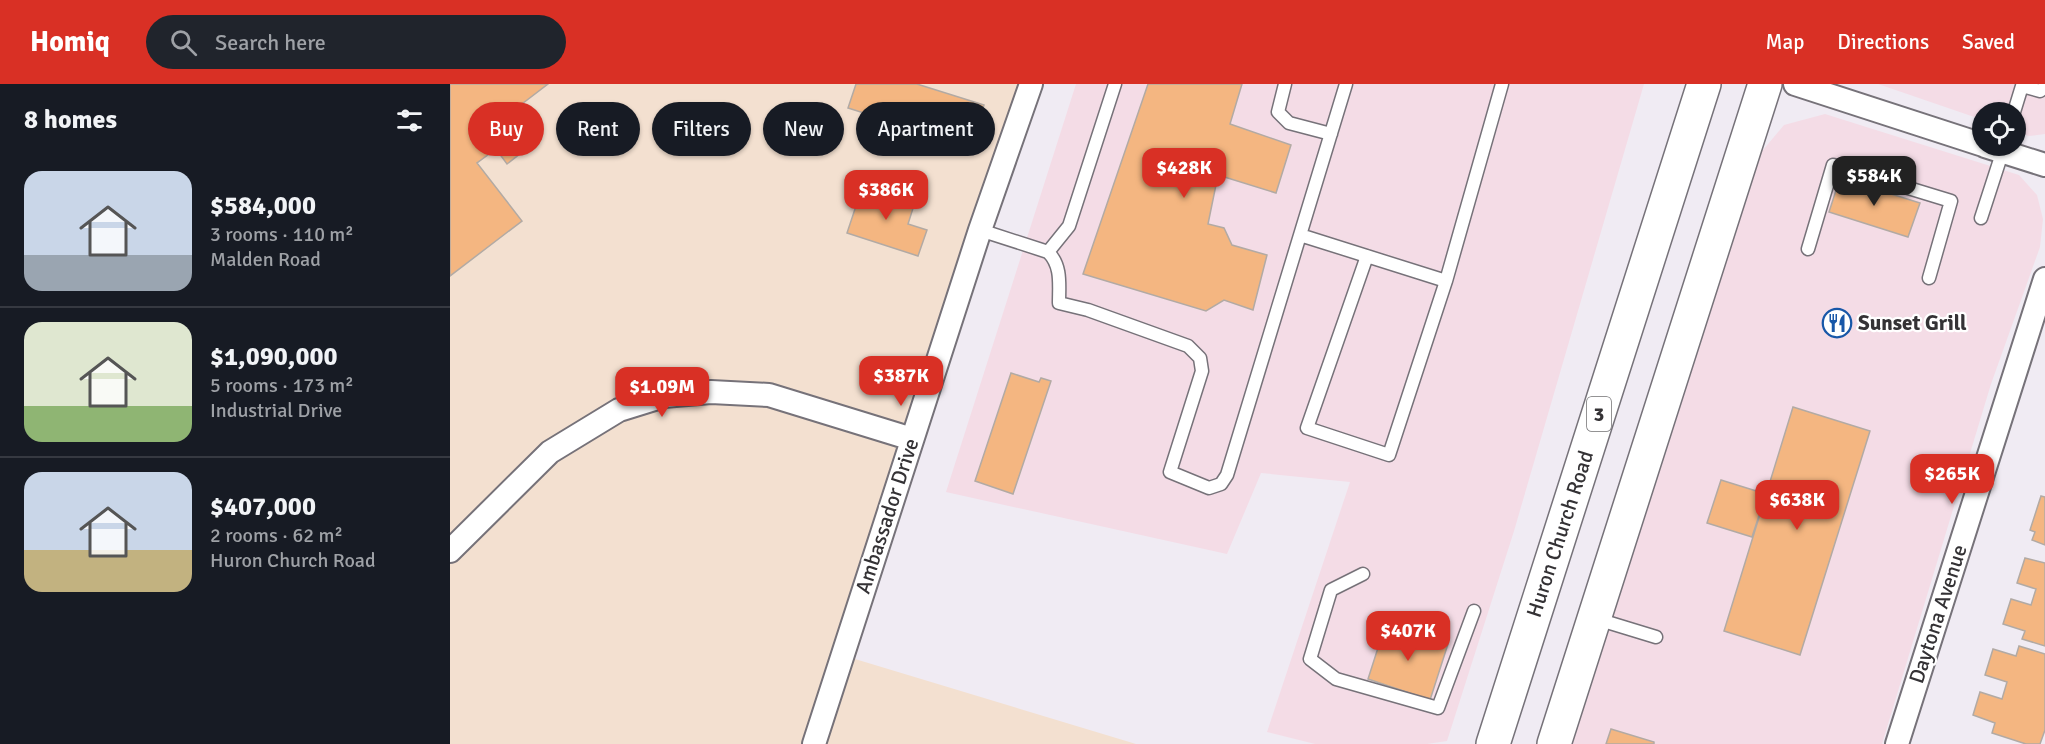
<!DOCTYPE html>
<html lang="en">
<head>
<meta charset="utf-8">
<style>
	:root { --surface:#171b24; --page:#20242c; --text:#f1f3f6; --muted:#9ea1a6; --line:#363941; --accent:#d93025 }
	body { margin:0; font-family:Signika,sans-serif; background:var(--page); color:var(--text); height:100vh; display:flex; flex-direction:column; font-size:22px; white-space:nowrap }
	* { box-sizing:border-box; margin:0 }
	p { font-size:20px; color:var(--muted) }
	.icon { flex:none; width:33px; height:33px; fill:none; stroke:currentColor; stroke-width:2; stroke-linecap:round; stroke-linejoin:round }
	.map { position:relative; flex:1; overflow:hidden }
	.sheet { display:flex; flex-direction:column; background:var(--surface); width:450px }
	.sheet>* { flex:none }
	.guide { position:absolute; left:18px; top:18px; width:570px; height:54px; display:flex; gap:12px }
	.controls { position:absolute; left:1522px; top:18px; display:grid; gap:12px }
	.controls a { display:grid; place-items:center; width:54px; height:54px; border-radius:50%; background:var(--surface); box-shadow:0 2px 4px #0004; font-size:30px }
	.price { position:absolute; translate:-50% -51px; padding:0 14px; border-radius:12px; background:var(--accent); color:#fff; font-size:20px; line-height:39px; filter:drop-shadow(0 2px 3px #0008) }
	.price::after { content:''; position:absolute; left:50%; top:36px; width:18px; height:14px; margin-left:-9px; background:inherit; clip-path:polygon(0 0,100% 0,50% 100%) }
	.price.on { background:#222; color:#fff }
	ul { padding:0; list-style:none }
	li { display:flex; align-items:center; gap:18px; height:150px; padding:0 24px }
	li+li { border-top:2px solid var(--line) }
	li span { display:grid; place-items:center; flex:none; width:168px; height:120px; border-radius:18px; color:#555 }
	li>.icon { margin-inline-start:auto }
	span .icon { width:72px; height:72px; fill:#fffc; stroke-width:1 }
	li b { font-size:26px }
	h2 { display:flex; justify-content:space-between; align-items:center; height:72px; padding:0 24px; font-size:26px }
	.tag { padding:0 21px; border-radius:27px; background:var(--surface); box-shadow:0 2px 4px #0004; font-size:21px; line-height:54px }
	.tag.on { background:var(--accent); color:#fff }
	header { display:flex; align-items:center; gap:36px; box-sizing:border-box; height:84px; padding:0 30px; background:var(--accent); color:#fff }
	header strong { font-size:28px }
	nav { display:flex; gap:33px; margin-inline-start:auto; font-size:21px }
	.search { width:420px; height:54px; background:var(--page); display:flex; align-items:center; gap:15px; box-sizing:border-box; padding:0 21px; border-radius:33px; color:var(--muted); font-size:22px }
	main { display:flex; flex:1; min-height:0 }
	.map>svg:first-child { display:block }
</style>
</head>
<body>
<header>
<strong>Homiq</strong>
<div class="search"><svg class="icon" aria-label="search" viewBox="0 0 24 24"><circle cx="10" cy="10" r="6"/><path d="M15 15l6 6"/></svg>Search here</div>
<nav><a>Map</a><a>Directions</a><a>Saved</a></nav>
</header>
<main>
<section class="sheet">
<h2>8 homes<svg class="icon" aria-label="filters" viewBox="0 0 24 24"><path d="M4 7h16M4 17h16"/><circle cx="9" cy="7" r="2"/><circle cx="15" cy="17" r="2"/></svg></h2>
<ul>
<li><span style="background:linear-gradient(#c9d6e8 70%,#9aa5b1 0)"><svg class="icon" aria-label="home" viewBox="0 0 24 24"><path d="M3 11l9-7 9 7M6 9v11h12V9"/></svg></span><div><b>$584,000</b><p>3 rooms · 110 m²</p><p>Malden Road</p></div></li>
<li><span style="background:linear-gradient(#dfe7d0 70%,#8fb573 0)"><svg class="icon" aria-label="home" viewBox="0 0 24 24"><path d="M3 11l9-7 9 7M6 9v11h12V9"/></svg></span><div><b>$1,090,000</b><p>5 rooms · 173 m²</p><p>Industrial Drive</p></div></li>
<li><span style="background:linear-gradient(#c9d6e8 65%,#c2b280 0)"><svg class="icon" aria-label="home" viewBox="0 0 24 24"><path d="M3 11l9-7 9 7M6 9v11h12V9"/></svg></span><div><b>$407,000</b><p>2 rooms · 62 m²</p><p>Huron Church Road</p></div></li>
</ul>
</section>
<div class="map">
<svg width="1595" height="660" viewBox="0 0 1595 660">
	<rect width="100%" height="100%" fill="#f0ebf3"/>
	<path fill="#f4dce6" d="M626 0H1194L1064 447 997 657 977 660H865L817 648 900 398 811 389 777 470 496 408Z
		M1428 0H1595V50L1579 52 1566 48V28H1533V36Z
		M1375 30 1569 91 1587 111 1593 135 1590 163 1541 300 1432 660H1118L1308 72 1334 41Z"/>
	<path fill="#f3e0d0" d="M0 0H572L405 575 686 660H0Z"/>
	<path fill="#f4b681" stroke="#b2aaa4" stroke-width="1.5" d="M0 0H98L64 26 76 40 68 46 80 62 57 80 46 65 27 79 72 137 0 192Z
		M406 0H467L534 21 525 49 491 38 487 52 398 24Z
		M698 0H792L780 40 841 61 826 109 768 91 758 140 774 144 782 161 817 171 803 226 774 216 756 227 633 190Z
		M1390 94 1470 119 1458 153 1379 128Z
		M413 101 465 118 458 140 477 146 468 172 397 149Z
		M561 289 589 298 591 294 601 297 563 410 525 397Z
		M1343 323 1420 347 1350 571 1274 547Z
		M1271 396 1316 410 1302 453 1257 439Z
		M1591 412 1595 413V461L1582 456 1585 448 1580 446Z
		M1575 474 1595 479V562L1572 555 1575 547 1553 540 1561 515 1581 521 1586 505 1567 499Z
		M936 539 998 560 980 616 918 595Z
		M1569 562 1595 570V646L1590 660H1576L1542 649 1545 639 1523 631 1530 608 1552 615 1557 598 1535 591 1543 565 1566 572Z
		M1161 645 1204 658V660H1156Z"/>
	<g fill="none" stroke-linecap="round" stroke-linejoin="round">
		<g stroke="#767279" stroke-width="15">
			<path id="lane" d="M835 0 828 28 839 39 881 50
				M1564 28 1572 2 1590 7 1595 3
				M1531 134 1554 63
				M530 146 598 168C612 182 609 200 609 219L638 226 738 262 750 274 752 287 720 388 759 404 771 400 777 391 896 0
				M850 151 996 197 1052 0
				M1358 165 1383 81 1501 117 1479 194
				M598 168 619 142 665 0
				M917 172 857 344 939 371 996 197
				M913 490 881 506 860 575 886 595 988 624 1024 527
				M1147 535 1206 553"/>
		</g>
		<g stroke="#767279" stroke-width="26">
			<path id="street" d="M1345 0 1533 61
				M1535 62 1595 81
				M0 467 100 368 169 326 214 312 261 308 319 311 462 355
				M364 660 530 146 581 0
				M1447 660 1595 195"/>
		</g>
		<g stroke="#767279" stroke-width="36">
			<path id="highway" d="M1043 660 1254 0
				M1104 660 1315 0"/>
		</g>
		<use href="#lane" stroke="#fff" stroke-width="12"/>
		<use href="#street" stroke="#fff" stroke-width="22"/>
		<use href="#highway" stroke="#fff" stroke-width="33"/>
	</g>
	<defs>
		<g id="restaurant-ring" transform="scale(1.5)"><circle r="9.5" fill="#fff" stroke="#1857a8" stroke-width="1.5"/><path d="M-5-6h1v4h1v-4h1v4h1v-4h1v5L-1.5 .5V6h-2V.5L-5-1ZM5-6V6H3V1.5H1.5Q1.5-4 5-6Z" fill="#1857a8"/></g>
	</defs>
	<g fill-rule="evenodd">
		<use href="#restaurant-ring" x="1387" y="239"/>
	</g>
	<g text-anchor="middle" dominant-baseline="central" stroke-width="4.5" stroke-linejoin="round" paint-order="stroke">
		<rect fill="#fff" stroke="#717072" stroke-width="1.5" x="1137" y="313" width="24" height="34" rx="4.5"/>
		<g font-size="20" font-weight="bold" fill="#343235">
			<text x="1149" y="330">3</text>
		</g>
		<g font-size="21" font-weight="bold" fill="#343235" stroke="#fff" text-anchor="start">
			<text x="1408" y="239">Sunset Grill</text>
		</g>
		<g font-size="21" fill="#343235" stroke="#fff">
			<text transform="translate(437 432) rotate(-72)">Ambassador Drive</text>
			<text transform="translate(1110 450) rotate(-72)">Huron Church Road</text>
			<text transform="translate(1488 530) rotate(-72)">Daytona Avenue</text>
		</g>
	</g>
</svg>
<div class="controls">
<a><svg class="icon" aria-label="locate" viewBox="0 0 24 24"><circle cx="12" cy="12" r="6"/><path d="M12 2v4M12 18v4M2 12h4M18 12h4"/></svg></a>
</div>
<b class="price" style="left:734px;top:115px">$428K</b>
<b class="price on" style="left:1424px;top:123px">$584K</b>
<b class="price" style="left:436px;top:137px">$386K</b>
<b class="price" style="left:451px;top:323px">$387K</b>
<b class="price" style="left:212px;top:334px">$1.09M</b>
<b class="price" style="left:1502px;top:421px">$265K</b>
<b class="price" style="left:1347px;top:447px">$638K</b>
<b class="price" style="left:958px;top:578px">$407K</b>
<div class="guide">
<a class="tag on">Buy</a>
<a class="tag">Rent</a>
<a class="tag">Filters</a>
<a class="tag">New</a>
<a class="tag">Apartment</a>
</div>
</div>
</main>
</body>
</html>
